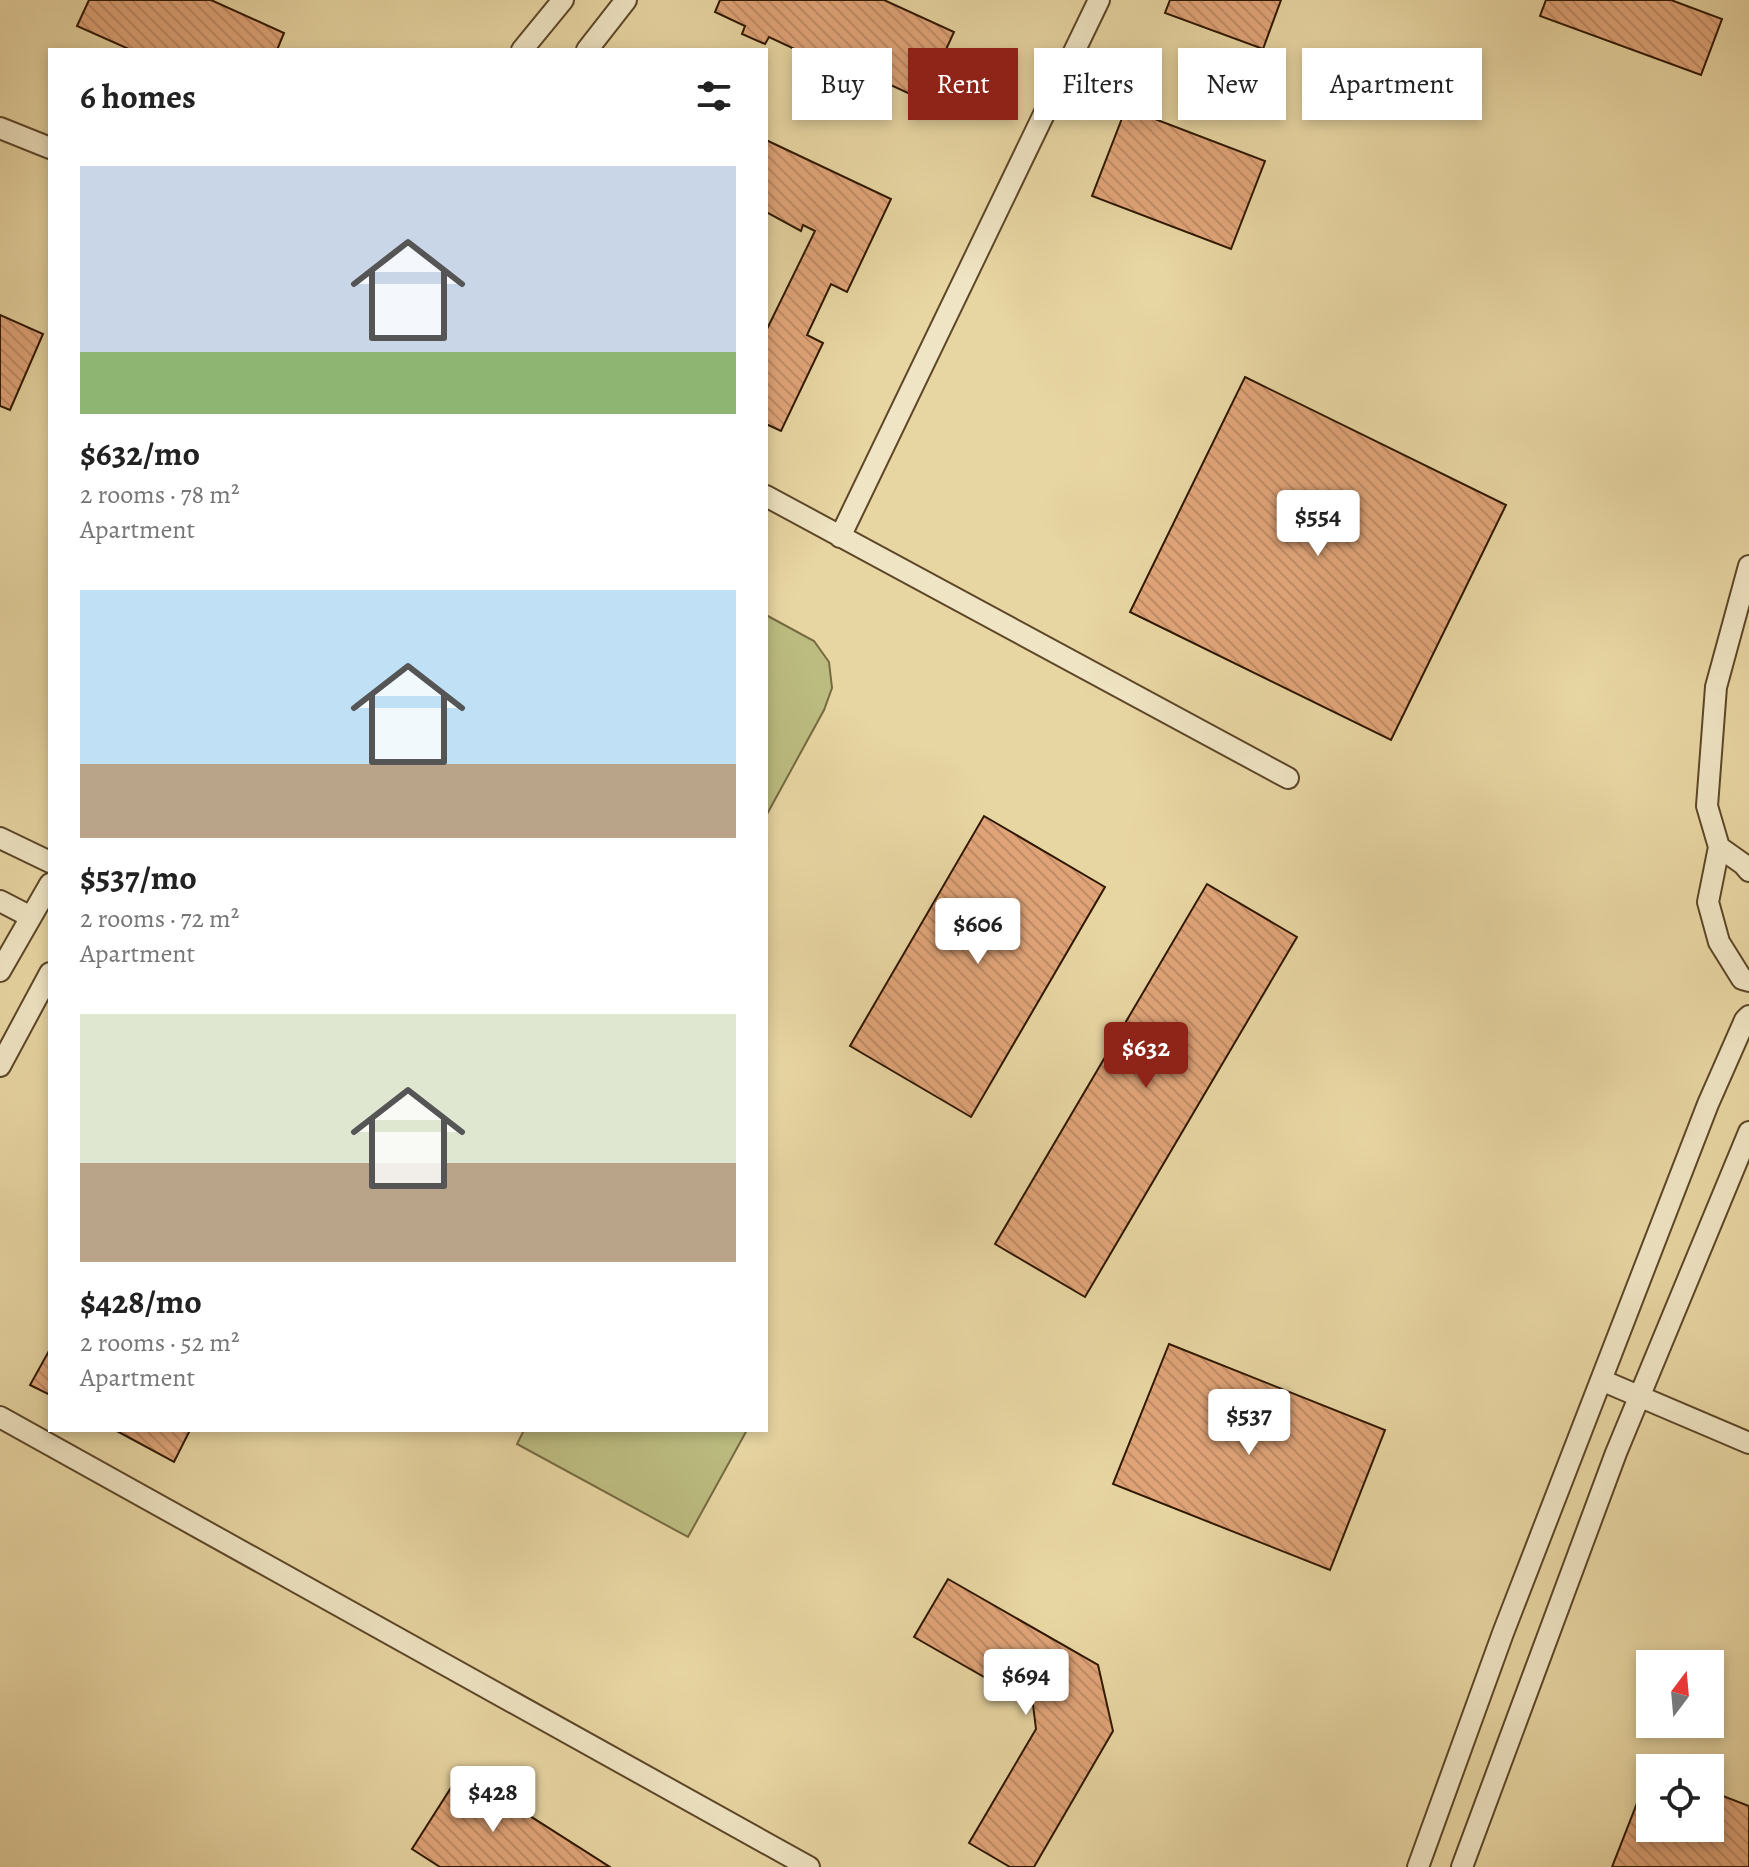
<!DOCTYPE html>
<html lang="en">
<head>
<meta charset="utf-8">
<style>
	:root { --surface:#fff; --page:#f6f6f6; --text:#222; --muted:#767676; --accent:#8f2418 }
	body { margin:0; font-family:Alegreya,serif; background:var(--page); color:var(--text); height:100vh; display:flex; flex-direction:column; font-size:30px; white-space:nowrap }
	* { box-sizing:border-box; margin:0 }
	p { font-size:26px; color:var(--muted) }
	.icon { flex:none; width:44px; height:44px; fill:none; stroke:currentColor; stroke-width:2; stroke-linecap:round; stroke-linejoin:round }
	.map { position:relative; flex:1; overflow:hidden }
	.panel { position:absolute; left:48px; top:48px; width:720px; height:1384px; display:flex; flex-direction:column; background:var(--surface); border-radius:0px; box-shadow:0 4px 12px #0003 }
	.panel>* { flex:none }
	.banner { position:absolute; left:792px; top:48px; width:760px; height:72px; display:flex; gap:16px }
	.needle { width:52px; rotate:16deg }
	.fabs { position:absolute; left:1636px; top:1650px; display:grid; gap:16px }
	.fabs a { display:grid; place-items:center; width:88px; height:88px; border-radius:0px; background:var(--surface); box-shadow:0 4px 12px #0003; font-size:40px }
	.price { position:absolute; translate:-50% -68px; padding:0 18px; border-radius:8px; background:#fff; color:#222; font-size:26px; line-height:52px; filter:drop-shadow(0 2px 4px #0008) }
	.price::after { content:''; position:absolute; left:50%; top:48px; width:24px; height:18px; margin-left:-12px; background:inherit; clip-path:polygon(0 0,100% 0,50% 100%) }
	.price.current { background:var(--accent); color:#fff }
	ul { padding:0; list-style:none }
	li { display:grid; align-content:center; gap:16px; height:424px; padding:0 32px }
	li span { display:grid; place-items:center; height:248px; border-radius:0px; color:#555 }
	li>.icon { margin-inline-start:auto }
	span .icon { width:144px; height:144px; fill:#fffc; stroke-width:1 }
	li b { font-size:34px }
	h2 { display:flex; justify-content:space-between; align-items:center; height:96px; padding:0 32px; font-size:34px }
	.chip { padding:0 28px; border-radius:0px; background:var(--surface); box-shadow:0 4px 12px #0003; font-size:28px; line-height:72px }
	.chip.current { background:var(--accent); color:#fff }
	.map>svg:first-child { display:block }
</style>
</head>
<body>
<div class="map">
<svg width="1749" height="1867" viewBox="0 0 1749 1867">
	<defs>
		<pattern id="building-back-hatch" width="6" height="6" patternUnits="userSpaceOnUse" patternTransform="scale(2)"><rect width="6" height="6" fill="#e0a478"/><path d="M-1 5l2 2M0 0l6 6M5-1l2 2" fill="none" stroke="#c08c66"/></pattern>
	</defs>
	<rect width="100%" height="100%" fill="#e7d5a2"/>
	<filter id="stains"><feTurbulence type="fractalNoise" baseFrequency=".0025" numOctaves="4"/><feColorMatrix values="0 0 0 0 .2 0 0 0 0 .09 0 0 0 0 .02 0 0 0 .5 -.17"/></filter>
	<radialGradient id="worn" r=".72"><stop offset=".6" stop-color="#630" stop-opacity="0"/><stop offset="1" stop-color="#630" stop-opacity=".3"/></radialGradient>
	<path fill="#bcbc80" stroke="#766a40" stroke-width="2" d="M766 615 814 641 829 662 832 688 824 710 766 816Z
		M524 1430H747L688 1537 517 1444Z"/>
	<path fill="url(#building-back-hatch)" stroke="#2f1800" stroke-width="2" d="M89 0H211L284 33 277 50H131L77 26Z
		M720 0H884L954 32 923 100 828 56 819 74 794 62 799 51 769 37 765 44 742 34 745 26 715 12Z
		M1170 0H1281L1263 49 1165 13Z
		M1546 0H1671L1722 19 1701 75 1540 16Z
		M1126 108 1265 161 1231 249 1092 196Z
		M766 140 891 199 847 292 831 284 807 335 823 343 781 431 766 424V331L815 231 803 225 801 231 766 212Z
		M0 315 43 334 10 410 0 406Z
		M1245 377 1506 505 1391 740 1130 612Z
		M984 816 1105 887 971 1117 850 1046Z
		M1207 884 1297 937 1085 1297 995 1244Z
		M1169 1344 1385 1430 1330 1570 1113 1484Z
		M50 1349V1395L30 1385Z
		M115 1430H190L174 1462Z
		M948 1579 1098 1665 1113 1731 1034 1867H1010L969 1843 1036 1729 1033 1705 914 1637Z
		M1650 1770V1828H1710V1791L1749 1806V1867H1612Z
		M461 1772 610 1867H440L412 1849Z"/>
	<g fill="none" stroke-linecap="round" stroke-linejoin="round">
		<g stroke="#5d4728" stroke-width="24">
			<path id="lane" d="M522 50 563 0
				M587 50 626 0
				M0 128 50 148
				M766 496 1288 778
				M840 537 1099 0
				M1749 566 1716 687 1707 806 1719 847 1708 902 1719 942 1742 979 1749 981
				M0 838 50 862
				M1719 847 1743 864 1749 871
				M0 901 31 917
				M0 971 50 884
				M0 1066 50 973
				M1601 1380 1749 1443
				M0 1417 809 1867
				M1418 1867 1503 1633 1708 1104 1745 1020 1749 1016
				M1462 1867 1616 1453 1749 1132"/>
		</g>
		<use href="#lane" stroke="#efe4c3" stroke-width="20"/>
	</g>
	<rect width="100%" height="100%" filter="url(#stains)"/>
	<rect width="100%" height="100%" fill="url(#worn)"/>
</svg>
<div class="fabs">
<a><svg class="needle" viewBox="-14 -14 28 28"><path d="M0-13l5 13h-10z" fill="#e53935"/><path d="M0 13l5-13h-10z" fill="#767676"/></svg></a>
<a><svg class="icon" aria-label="locate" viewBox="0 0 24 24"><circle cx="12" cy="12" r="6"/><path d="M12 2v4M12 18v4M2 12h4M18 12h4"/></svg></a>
</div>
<b class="price" style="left:1318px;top:558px">$554</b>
<b class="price" style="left:978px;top:966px">$606</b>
<b class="price current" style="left:1146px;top:1090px">$632</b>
<b class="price" style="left:1249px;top:1457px">$537</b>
<b class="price" style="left:1026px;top:1717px">$694</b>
<b class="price" style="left:493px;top:1834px">$428</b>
<div class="banner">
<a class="chip">Buy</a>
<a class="chip current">Rent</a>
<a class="chip">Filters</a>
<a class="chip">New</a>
<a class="chip">Apartment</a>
</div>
<section class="panel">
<h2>6 homes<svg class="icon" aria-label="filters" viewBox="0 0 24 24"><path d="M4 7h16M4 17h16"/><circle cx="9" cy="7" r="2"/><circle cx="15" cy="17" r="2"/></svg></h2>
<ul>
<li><span style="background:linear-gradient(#c9d6e8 75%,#8fb573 0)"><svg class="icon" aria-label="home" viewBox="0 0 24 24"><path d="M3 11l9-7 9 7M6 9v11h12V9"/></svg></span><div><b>$632/mo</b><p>2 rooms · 78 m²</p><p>Apartment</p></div></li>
<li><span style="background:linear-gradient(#bfe0f5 70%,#b9a48a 0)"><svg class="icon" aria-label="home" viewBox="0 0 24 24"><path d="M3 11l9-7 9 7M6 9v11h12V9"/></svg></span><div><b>$537/mo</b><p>2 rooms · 72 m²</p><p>Apartment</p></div></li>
<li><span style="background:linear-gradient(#dfe7d0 60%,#b9a48a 0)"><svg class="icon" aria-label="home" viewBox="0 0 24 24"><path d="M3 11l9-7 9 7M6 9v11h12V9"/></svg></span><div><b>$428/mo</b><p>2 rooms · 52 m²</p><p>Apartment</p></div></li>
</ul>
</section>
</div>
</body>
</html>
